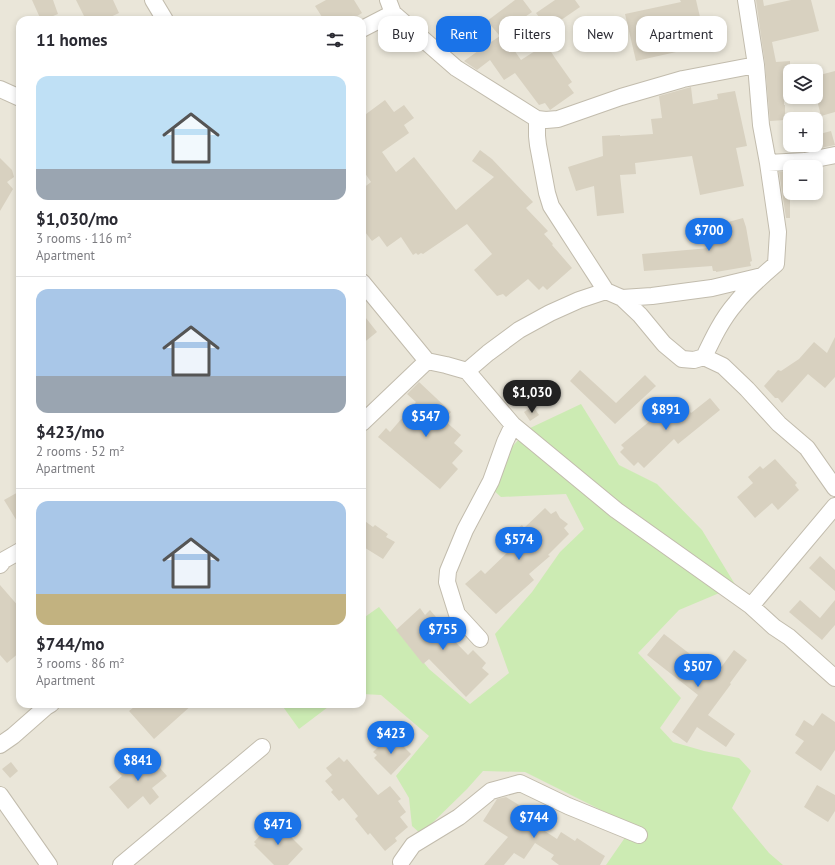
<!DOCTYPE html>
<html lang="en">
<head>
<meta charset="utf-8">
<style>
	:root { --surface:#fff; --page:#f2f2f3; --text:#2b2b33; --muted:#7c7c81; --line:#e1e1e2; --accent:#1a73e8 }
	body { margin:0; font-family:"PT Sans",sans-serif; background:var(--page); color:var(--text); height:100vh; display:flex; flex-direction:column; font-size:15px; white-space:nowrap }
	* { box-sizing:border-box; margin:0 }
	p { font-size:13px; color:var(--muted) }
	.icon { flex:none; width:22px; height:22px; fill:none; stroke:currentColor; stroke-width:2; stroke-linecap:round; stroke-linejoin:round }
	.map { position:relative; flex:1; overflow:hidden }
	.sheet { position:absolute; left:16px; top:16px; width:350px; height:692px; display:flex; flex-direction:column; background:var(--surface); border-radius:12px; box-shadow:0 2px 6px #0003 }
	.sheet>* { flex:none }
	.top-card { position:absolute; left:378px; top:16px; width:380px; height:36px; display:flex; gap:8px }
	.fabs { position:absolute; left:783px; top:64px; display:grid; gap:8px }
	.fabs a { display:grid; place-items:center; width:40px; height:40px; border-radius:8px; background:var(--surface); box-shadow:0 2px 6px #0003; font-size:20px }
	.price { position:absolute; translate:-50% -34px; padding:0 9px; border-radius:14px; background:var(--accent); color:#fff; font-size:13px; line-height:26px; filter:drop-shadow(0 1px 2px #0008) }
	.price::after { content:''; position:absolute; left:50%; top:24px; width:12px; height:9px; margin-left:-6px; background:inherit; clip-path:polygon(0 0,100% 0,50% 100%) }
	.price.active { background:#222; color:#fff }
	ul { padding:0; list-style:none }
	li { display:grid; align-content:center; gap:8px; height:212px; padding:0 20px }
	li+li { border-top:1px solid var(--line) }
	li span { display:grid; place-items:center; height:124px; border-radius:12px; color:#555 }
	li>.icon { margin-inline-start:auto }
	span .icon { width:72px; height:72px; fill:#fffc; stroke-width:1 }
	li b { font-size:17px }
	h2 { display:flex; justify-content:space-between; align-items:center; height:48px; padding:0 20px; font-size:17px }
	.chip { padding:0 14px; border-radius:12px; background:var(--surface); box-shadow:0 2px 6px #0003; font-size:14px; line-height:36px }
	.chip.active { background:var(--accent); color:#fff }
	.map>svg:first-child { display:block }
</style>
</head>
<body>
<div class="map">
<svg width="835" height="865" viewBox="0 0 835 865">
	<rect width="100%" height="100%" fill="#f6f3eb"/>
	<path fill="#eae6d9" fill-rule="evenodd" d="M0 0H835V865H0ZM20 20H362V704H20ZM790 71H816V97H790ZM790 119H816V145H790ZM790 167H816V193H790Z"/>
	<path fill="#ccebb3" d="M581 404 619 465 657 484 702 530 736 586 679 610 638 653 681 698 660 728 673 742 704 751 739 758 751 771 732 808 769 853 783 865H606L633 826 525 772 483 771 467 789 421 834 412 826 409 798 396 776 429 736 381 695 362 694V619L379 607 429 669 470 704 509 673 495 634 532 592 560 552 584 529 566 494 501 497 492 489 505 455 528 429Z
		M281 704H332L299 729Z"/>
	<path fill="#d8d1c0" d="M32 0H53L58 14 43 20H41Z
		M76 0H113L119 13 104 20H86Z
		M326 0H354L362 13 351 20H324L315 6Z
		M515 0H523L532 12 499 35 487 21Z
		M555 0H575L580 7 548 29 536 13Z
		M680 0H696L703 30 681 34 685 50 636 61 625 14 681 2Z
		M756 0H763L764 6 791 0H811L819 31 772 42 776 62 790 61V78H784V105H785V120L770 121 765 64Z
		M503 34 521 60 546 44 555 58 572 82 568 85 574 93 550 110 545 103 539 105 515 73 504 80 490 60 477 70 464 61 485 46Z
		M835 71V112L821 116 816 96V76Z
		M691 87 693 104 718 99 717 94 735 91 747 146 736 148 744 186 700 195 692 156 635 163 636 174 620 175 624 213 597 216 594 186 576 191 568 167 603 156 602 136 620 135V136L653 134 651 119 662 118 659 96Z
		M385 100 394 112 404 105 414 118 404 125 409 133 382 152 396 172 414 157 456 210 494 177 472 161 480 150 492 159 533 202 526 208 548 231 544 234 553 244 552 245 572 268 547 290 543 286 539 290 528 279 506 297 503 294 497 296 474 270 492 254 467 224 423 254 421 253 418 255 416 253 413 255 401 237 387 247 379 236 372 241 362 228V189L371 182 362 169V117Z
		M831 131 835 145 802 152 800 145H816V135Z
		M0 158 12 170 14 177 7 182 13 189 0 211Z
		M790 171V218H786L779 172Z
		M743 218 746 227 752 261 750 262 751 266 716 272V271H713L712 266 644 271 642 254 709 248 706 235 719 233 717 225Z
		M362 313 377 332 362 344Z
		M835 337V377L825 388 808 374 782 403 778 398H775L764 386 778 370 781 371 799 359 814 342 827 353Z
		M580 370 616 403 645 375 656 386 615 424 570 381Z
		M419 382 451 412 444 420 461 435 454 443 463 451 452 463 458 469 440 489 378 437 386 428 390 432 416 402 407 394Z
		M710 398 720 410 678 444 674 439 644 468 638 462 634 466 620 452 624 448 621 445 675 400 681 407 684 404 691 413Z
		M533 406 539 415 530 421 524 412Z
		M775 459 797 483 795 485 799 490 778 510 772 503 755 518 737 497 753 483 748 477 760 466 763 469Z
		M20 491V526L4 500Z
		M545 508 551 514 556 511 560 518 568 524 564 528 569 534 548 555 550 556 529 574 534 580 496 614 465 584 481 570 485 574 512 548 504 539 522 525 524 528Z
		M362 519 373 527 375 525 388 534 386 537 395 542 383 559 362 546Z
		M820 556 835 570V591L809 568Z
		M0 585 20 608V652L7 663 0 655Z
		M800 600 820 618 835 600V625L822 640 789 612Z
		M420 608 425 615 430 610 441 623 439 625 468 655 473 650 486 663 482 668 489 674 466 697 429 659 423 664 396 630Z
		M664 634 716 674 734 650 747 660 730 683 731 684 708 715 735 734 726 747 697 727 687 743 672 732 698 695 647 655Z
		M138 704H193L154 739 129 711Z
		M822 713 835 722V750L821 771 795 753 804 741 795 735 804 720 813 726Z
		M393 736 411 754 391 775 374 758 377 755 373 752 384 741 387 743Z
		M147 753 167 776 152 788 159 797 150 805 143 796 128 809 109 787 122 776 118 772 129 762 132 766Z
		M339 757 344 762 347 759 378 795 390 786 401 799 398 801 406 812 400 817 408 827 395 838 397 841 385 851 370 833 368 835 355 819 358 816 343 798 339 801 331 792 333 790 325 781 332 775 326 768Z
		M11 762 18 771 10 778 2 769Z
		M817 785 835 795V811L828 822 804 807Z
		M506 797 519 805 514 813 533 826 534 824 557 839 561 832 575 841 577 838 600 853 605 856 600 865H559L551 859 554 855 535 843 524 859 514 853 504 865H484L508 837 483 821 497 799Z
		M277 823 303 849 288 865H274L254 845 256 844 254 842 266 829 270 831Z"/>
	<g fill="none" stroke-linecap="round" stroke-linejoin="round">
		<g stroke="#c2bcad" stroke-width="18">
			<path id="street" d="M153 0 165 20
				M388 0 393 13 456 68 537 119 546 120 558 119 621 97 683 79 756 65
				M746 0 756 65 761 125 768 163 805 161 835 155
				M362 29 393 13
				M0 89 20 98
				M537 119V136L538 145 547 193 551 206 606 291
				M362 282 427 361 362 423
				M622 298 652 296 712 288 762 276
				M704 357 723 366 747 389 779 424 807 448 835 488
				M427 361 446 365 467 371 513 425 616 510 751 606 774 627 789 637 835 678
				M467 371 488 353 519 330 550 313 579 300 606 291 622 298 640 315 664 344 682 359 694 360 704 357C713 338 722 319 736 303 747 289 762 276 776 264L778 232 768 163
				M0 565 4 560 20 551
				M751 606 835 506
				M480 639 457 614 447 582 448 571 465 530 491 481 505 442 513 425
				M0 745 13 736 46 707 51 704
				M0 795 49 865
				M401 862 413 845 459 817 491 791 520 783 568 806 639 835
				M121 865 262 747"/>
		</g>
		<use href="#street" stroke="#fff" stroke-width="16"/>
	</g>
</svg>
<div class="fabs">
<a><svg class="icon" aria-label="layers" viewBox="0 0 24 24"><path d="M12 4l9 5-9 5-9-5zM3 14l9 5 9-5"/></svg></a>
<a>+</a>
<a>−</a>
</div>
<b class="price" style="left:709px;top:252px">$700</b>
<b class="price active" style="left:532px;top:414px">$1,030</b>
<b class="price" style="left:666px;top:431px">$891</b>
<b class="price" style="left:426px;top:438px">$547</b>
<b class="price" style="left:519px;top:561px">$574</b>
<b class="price" style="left:443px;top:651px">$755</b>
<b class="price" style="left:698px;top:688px">$507</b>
<b class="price" style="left:391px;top:755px">$423</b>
<b class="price" style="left:138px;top:782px">$841</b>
<b class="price" style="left:534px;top:839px">$744</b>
<b class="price" style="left:278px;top:846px">$471</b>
<div class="top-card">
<a class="chip">Buy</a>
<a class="chip active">Rent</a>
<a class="chip">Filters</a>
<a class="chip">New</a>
<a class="chip">Apartment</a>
</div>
<section class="sheet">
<h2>11 homes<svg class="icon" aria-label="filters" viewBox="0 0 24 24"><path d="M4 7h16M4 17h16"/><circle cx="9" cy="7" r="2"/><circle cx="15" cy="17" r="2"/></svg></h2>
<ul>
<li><span style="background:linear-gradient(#bfe0f5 75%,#9aa5b1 0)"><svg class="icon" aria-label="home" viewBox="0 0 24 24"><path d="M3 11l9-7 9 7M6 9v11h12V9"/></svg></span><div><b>$1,030/mo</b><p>3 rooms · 116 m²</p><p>Apartment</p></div></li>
<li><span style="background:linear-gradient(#a9c7e8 70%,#9aa5b1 0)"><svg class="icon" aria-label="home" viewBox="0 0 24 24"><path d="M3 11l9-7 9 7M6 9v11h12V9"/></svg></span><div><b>$423/mo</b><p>2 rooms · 52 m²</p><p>Apartment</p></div></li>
<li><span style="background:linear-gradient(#a9c7e8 75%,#c2b280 0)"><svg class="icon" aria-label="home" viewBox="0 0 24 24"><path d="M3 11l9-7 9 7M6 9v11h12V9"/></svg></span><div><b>$744/mo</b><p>3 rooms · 86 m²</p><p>Apartment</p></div></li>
</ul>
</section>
</div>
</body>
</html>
